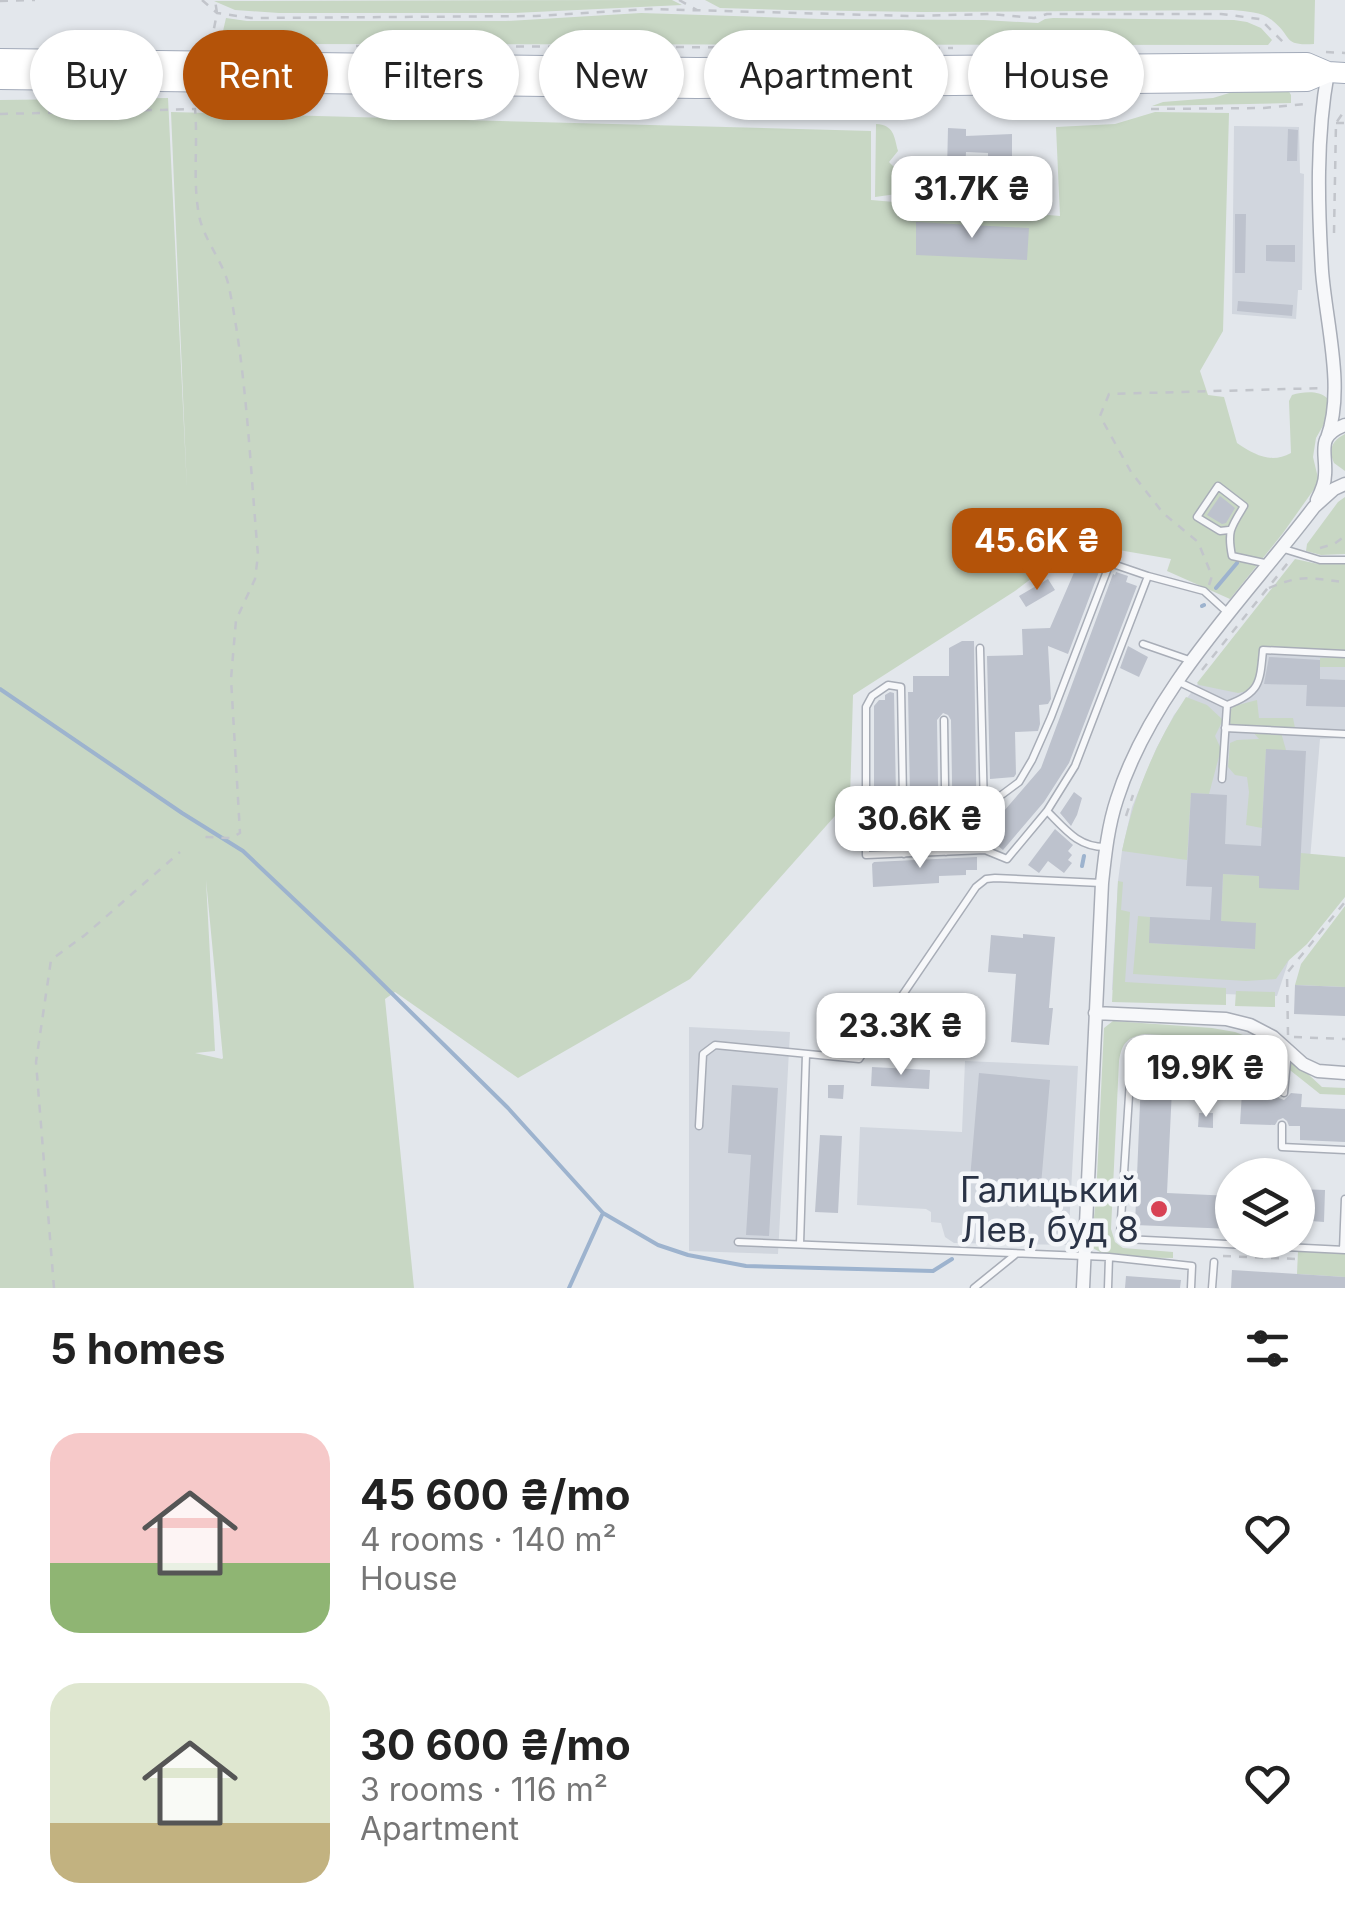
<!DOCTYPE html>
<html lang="en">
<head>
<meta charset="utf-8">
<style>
	:root { --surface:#fff; --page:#f2f2f2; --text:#222; --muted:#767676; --accent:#b45309 }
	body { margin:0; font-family:Inter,sans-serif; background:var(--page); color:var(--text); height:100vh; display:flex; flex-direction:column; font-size:38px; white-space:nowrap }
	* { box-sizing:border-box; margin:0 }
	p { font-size:32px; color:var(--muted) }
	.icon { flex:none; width:55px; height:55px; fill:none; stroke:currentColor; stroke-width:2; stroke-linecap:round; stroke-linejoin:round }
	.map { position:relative; height:1288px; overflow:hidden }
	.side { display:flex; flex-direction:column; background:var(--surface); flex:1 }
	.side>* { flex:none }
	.top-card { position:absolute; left:30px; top:30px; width:1285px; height:90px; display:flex; gap:20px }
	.buttons { position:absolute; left:1215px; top:1158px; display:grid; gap:20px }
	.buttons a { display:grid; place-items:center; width:100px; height:100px; border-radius:50%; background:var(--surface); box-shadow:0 2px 8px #0004; font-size:50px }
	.price { position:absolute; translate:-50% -85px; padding:0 22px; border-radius:20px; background:#fff; color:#222; font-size:32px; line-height:65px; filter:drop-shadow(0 2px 5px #0008) }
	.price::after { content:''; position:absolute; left:50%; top:60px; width:30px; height:22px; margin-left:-15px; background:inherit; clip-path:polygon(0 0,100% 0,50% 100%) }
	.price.selected { background:var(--accent); color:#fff }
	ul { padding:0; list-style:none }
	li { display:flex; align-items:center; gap:30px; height:250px; padding:0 50px }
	li span { display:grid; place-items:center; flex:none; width:280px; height:200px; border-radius:30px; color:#555 }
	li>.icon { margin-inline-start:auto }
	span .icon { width:120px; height:120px; fill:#fffc; stroke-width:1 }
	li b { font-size:42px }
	h2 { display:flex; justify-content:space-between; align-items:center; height:120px; padding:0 50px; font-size:42px }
	.pill { padding:0 35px; border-radius:45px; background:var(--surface); box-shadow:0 2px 8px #0004; font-size:35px; line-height:90px }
	.pill.selected { background:var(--accent); color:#fff }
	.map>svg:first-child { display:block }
</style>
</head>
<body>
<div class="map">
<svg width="1345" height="1288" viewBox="0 0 1345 1288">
	<rect width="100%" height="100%" fill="#e3e7ec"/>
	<path fill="#d1d6de" d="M1234 126 1299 127 1300 173 1304 174 1302 290H1298L1296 319 1232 314Z
		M1236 634 1345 644V738L1320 739 1306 908 1277 996 1112 990 1118 881 1122 851 1132 807 1156 749 1174 715Z
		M689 1027 790 1032 778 1254 689 1251Z
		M965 1061 1078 1066 1068 1245 954 1243 945 1237 941 1223 931 1222V1212L926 1209 857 1205 860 1127 962 1132Z"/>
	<path fill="#c8d7c4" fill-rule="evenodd" d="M672 0 682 5 514 13H279L235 10 214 1Z
		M705 0H1315L1314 44C1282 46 1293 37 1273 21 1262 11 1247 12 1233 10L922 12 787 10 720 8Z
		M641 13 821 19 984 20 1038 23 1045 19 1053 18 1234 20 1247 22 1261 28 1272 40 1268 45 220 44 226 18 247 21H506Z
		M1287 88 1291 95V103L1152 106 1163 102 1213 98 1239 90Z
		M168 98 187 490 171 112 871 131V200L1060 216 1056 127 1115 124 1155 112 1229 113 1223 331 1200 371 1208 395 1224 397 1237 443C1255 455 1271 464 1291 453L1289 401 1292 395C1303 392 1318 390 1327 398L1328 417 1316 438 1313 457 1318 478 1317 485 1283 533 1230 599 1167 571 1171 559 1078 543 1015 591 853 695 850 799 690 979 518 1078 395 992 385 999 414 1288H0V100ZM206 880 223 1058 222 1059 195 1053 215 1051Z
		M876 124C894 125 894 136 898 151L889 162 898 171 908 162 918 178V191L875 197Z
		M1345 434V471L1334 463C1328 450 1332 440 1345 434Z
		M1345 497V554L1321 555 1306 551 1307 544 1338 502Z
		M1295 559 1318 564 1345 563V667H1320V658L1344 657V650L1265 646 1259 651 1256 679 1248 691 1238 693 1199 685 1197 683Z
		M1186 697 1207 705 1223 720 1215 736 1221 749 1209 794 1191 793 1187 860 1122 851C1134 795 1154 745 1186 697Z
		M1257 700 1259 718H1293L1295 728 1280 729 1286 750H1266L1262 828 1246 825 1249 792 1247 777 1235 775 1228 767 1230 743 1237 740 1259 739 1252 731 1231 726 1228 713 1234 706Z
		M1301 853 1345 857V897L1307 944 1288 961 1276 979 1246 981 1133 974 1138 916 1150 917V943L1254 949 1221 921 1223 874 1259 876V888Z
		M1118 881 1123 882 1121 910 1130 912 1125 982 1226 988V1005L1112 1002Z
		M1345 906V987L1295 985 1301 964Z
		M1236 991 1275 992V1007L1235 1006Z
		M1113 1021 1212 1028 1235 1032 1269 1045 1280 1055 1294 1061 1322 1087 1345 1088V1095L1320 1094 1266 1051 1234 1039 1145 1034C1127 1037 1122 1043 1119 1061L1111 1229 1115 1242 1123 1248 1173 1252V1258L1109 1257 1091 1247 1096 1198 1104 1028Z
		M1298 1251 1345 1254V1277L1297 1274Z"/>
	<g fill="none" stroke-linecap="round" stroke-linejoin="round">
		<path stroke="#9db3ce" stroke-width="4" d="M1216 588 1237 563
			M1202 606 1204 605
			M0 689 182 813 243 851 354 956 508 1108 603 1213 658 1245 688 1255 746 1266 933 1271 952 1259
			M1082 866 1084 856
			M569 1288 602 1215"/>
	</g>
	<path fill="#bdc2cd" d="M948 128 966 129V136L1012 134V175L988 174V153L966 152 965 171H947Z
		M1288 129 1298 130 1297 161H1287Z
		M1235 214H1246L1245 273H1235Z
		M916 222 1029 228 1027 260 916 255Z
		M1266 245H1295V262L1266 261Z
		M1238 301 1293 305 1292 316 1237 311Z
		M1220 496 1235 508 1226 523 1222 524 1207 515Z
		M1088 564 1100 569 1068 654 1048 646 1051 699 1048 704 1039 705 1040 724 1038 731 1015 732 1016 774 1014 777 990 779 987 656 1023 655 1022 629 1050 628 1076 568 1085 571Z
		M1116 572 1128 576 1126 582 1137 586 1069 763 1044 802 1003 850 992 841 991 826 1041 768 1113 574 1115 575Z
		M1048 579 1055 590 1026 607 1019 596Z
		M962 641H974L977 843 953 844 951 720 948 715 943 713 937 720 939 845 911 846 908 692H913V676H949V648Z
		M1128 646 1148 657 1139 677 1120 668Z
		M1269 657 1320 660V679L1345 680V707L1306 706 1307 685 1264 684Z
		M890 692 894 693 897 847 874 848V706L879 700H885V695Z
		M1266 749 1306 751 1299 890 1259 888V876L1223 874 1221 921 1256 923 1255 949 1149 943 1150 917 1210 920 1212 887 1186 886 1191 793 1227 795 1225 844 1261 846Z
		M1074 792 1082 798 1077 815 1071 826 1060 813Z
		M1055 829 1073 845 1068 851 1072 855 1068 860 1072 863 1064 873 1048 861 1039 873 1028 865Z
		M977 857V870H966V875L939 876V883L873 887 872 864 874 862Z
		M1023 934 1055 937 1049 1008H1053L1049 1045 1011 1042 1016 974 988 972 991 935 1023 938Z
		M1295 985 1345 987V1016L1294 1014Z
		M1142 1054 1243 1058V1066H1258L1257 1092 1277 1093 1279 1098 1284 1100 1291 1093 1302 1094 1301 1107 1345 1109V1142L1300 1140V1126H1289L1287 1121 1283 1118 1278 1120 1275 1125 1240 1124 1242 1092 1172 1089 1167 1193 1232 1196V1229L1135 1225Z
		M872 1067 930 1070 929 1089 871 1086Z
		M979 1073 1050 1080 1041 1185 970 1179Z
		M732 1085 778 1088 769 1236 746 1235 751 1155 728 1153Z
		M828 1085H844L843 1099 828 1098Z
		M1199 1113H1213V1128L1198 1127Z
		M820 1135 842 1136 838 1213 815 1212Z
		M1298 1189 1325 1190 1324 1222 1298 1220Z
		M1232 1270 1345 1277V1288H1231Z
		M1126 1276 1181 1280 1180 1288H1125Z"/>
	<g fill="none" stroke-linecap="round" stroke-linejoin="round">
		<g stroke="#a8adb7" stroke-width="9">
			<path id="lane" d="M1229 530 1220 531 1197 517 1218 486 1244 506C1231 527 1227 531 1232 556L1269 564
				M1284 549 1320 560H1345
				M1148 576 1204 591 1227 612
				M1143 644 1192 661
				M980 648 985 850
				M1179 682 1227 705 1222 779
				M1227 705C1260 693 1260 683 1263 650L1345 654
				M944 720 946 852
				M1225 728 1345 734
				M984 808 1019 782 1032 760 1051 717 1110 563 1148 576 1075 766 1047 811
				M904 854 901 687 888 685 872 696 866 707V855L985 850 1007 859 1047 811C1065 829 1078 847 1105 847
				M1284 1093 1288 1051 1150 1043 1135 1045 1132 1049 1120 1235 1125 1239 1345 1250
				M1282 1125V1147L1345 1150
				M699 1126 703 1054 715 1045 859 1059 976 887 986 879 995 878 1101 883
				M738 1242 1109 1257
				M800 1244 806 1054
				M1343 1250 1345 1199
				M974 1288 1016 1254
				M1108 1288 1109 1257 1192 1266 1191 1288
				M1212 1288 1214 1262"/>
		</g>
		<g stroke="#a8adb7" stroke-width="15">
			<path id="street" d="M1327 438C1345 389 1326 323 1322 271 1318 205 1316 137 1328 72
				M1317 500C1321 492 1325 484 1325 475 1327 452 1315 436 1345 425
				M1095 1013 1226 1019 1250 1025 1273 1037 1303 1064 1318 1071 1345 1073
				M1083 1288 1102 883C1105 855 1108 826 1117 799 1152 689 1245 598 1314 507L1334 489 1345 484"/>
		</g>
		<g stroke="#a2aab9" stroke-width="22">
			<path id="primary" d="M0 59 697 68 1307 63 1328 72 1345 73
				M0 79 697 88 1307 81 1328 72"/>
		</g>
		<path stroke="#c2c5cb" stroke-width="2.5" stroke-dasharray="8 8" stroke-linecap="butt" d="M202 0 217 13 251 18 536 16 650 9 909 16 992 14 1034 18 1047 14H1221L1260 19 1286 45
			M679 0 697 10
			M0 1 35 0
			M211 44 217 13 215 0
			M356 46 953 48
			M1326 52 1345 53
			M735 104 747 108 756 107
			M1151 109 1264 108 1306 104
			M0 114 195 109C198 142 193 176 198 209 201 238 223 259 229 287 247 375 250 466 258 555L255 579 236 620 231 679 240 833 231 838 203 837
			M1336 123H1345
			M1334 233 1336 123 1345 110
			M1320 548 1334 544 1345 536
			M1209 585 1212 576 1198 542 1163 513 1131 472 1100 416 1109 394 1324 388
			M1269 588C1305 573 1309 579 1345 582
			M1202 670 1291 559
			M1126 816 1133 795
			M1288 1035 1287 973 1345 902
			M1294 1037 1345 1039
			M1223 1256 1298 1259
			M54 1288 36 1062 51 960 85 935 180 852"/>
		<use href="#lane" stroke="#f7f8fa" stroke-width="6"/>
		<use href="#street" stroke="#f7f8fa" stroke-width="12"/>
		<use href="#primary" stroke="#fff" stroke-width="20"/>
	</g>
	<circle fill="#d84254" stroke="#f4f6f9" stroke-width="4" cx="1159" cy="1209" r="10"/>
	<g text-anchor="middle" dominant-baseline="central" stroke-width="9" stroke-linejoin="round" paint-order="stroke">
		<g font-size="35" fill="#2a3346" stroke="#f4f6f9" text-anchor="end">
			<text x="1139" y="1189">Галицький<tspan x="1139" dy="40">Лев, буд 8</tspan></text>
		</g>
	</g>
</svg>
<div class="buttons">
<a><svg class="icon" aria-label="layers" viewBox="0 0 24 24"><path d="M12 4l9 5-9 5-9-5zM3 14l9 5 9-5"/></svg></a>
</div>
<b class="price" style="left:972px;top:241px">31.7K ₴</b>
<b class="price selected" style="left:1037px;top:593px">45.6K ₴</b>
<b class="price" style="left:920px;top:871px">30.6K ₴</b>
<b class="price" style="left:901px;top:1078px">23.3K ₴</b>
<b class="price" style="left:1206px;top:1120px">19.9K ₴</b>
<div class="top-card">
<a class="pill">Buy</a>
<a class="pill selected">Rent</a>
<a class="pill">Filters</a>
<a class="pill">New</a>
<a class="pill">Apartment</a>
<a class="pill">House</a>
</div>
</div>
<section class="side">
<h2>5 homes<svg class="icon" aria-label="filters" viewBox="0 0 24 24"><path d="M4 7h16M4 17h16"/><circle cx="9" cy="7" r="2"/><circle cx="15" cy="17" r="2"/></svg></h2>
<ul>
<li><span style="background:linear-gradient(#f6c9c9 65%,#8fb573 0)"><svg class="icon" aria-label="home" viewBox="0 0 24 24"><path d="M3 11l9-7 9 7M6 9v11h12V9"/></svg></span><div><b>45 600 ₴/mo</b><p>4 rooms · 140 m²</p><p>House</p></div><svg class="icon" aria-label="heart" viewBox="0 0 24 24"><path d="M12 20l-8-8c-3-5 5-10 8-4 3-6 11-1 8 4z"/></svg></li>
<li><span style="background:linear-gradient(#dfe7d0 70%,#c2b280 0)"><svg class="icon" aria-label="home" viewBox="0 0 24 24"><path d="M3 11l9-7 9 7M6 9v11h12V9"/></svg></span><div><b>30 600 ₴/mo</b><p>3 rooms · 116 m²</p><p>Apartment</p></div><svg class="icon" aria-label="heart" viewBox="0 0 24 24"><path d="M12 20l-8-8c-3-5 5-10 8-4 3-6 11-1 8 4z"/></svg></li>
</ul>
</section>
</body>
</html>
